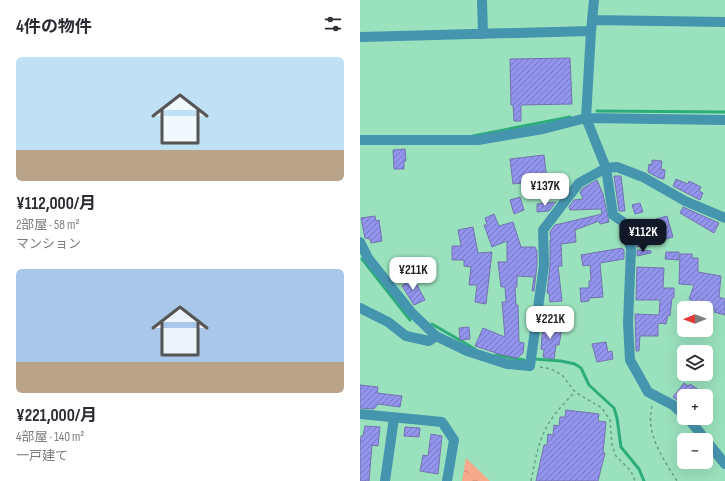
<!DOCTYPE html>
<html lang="ja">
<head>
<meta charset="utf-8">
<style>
	:root { --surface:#fff; --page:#f7f7f7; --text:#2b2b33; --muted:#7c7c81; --accent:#111827 }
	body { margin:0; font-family:"Sofia Sans Condensed","Noto Sans JP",sans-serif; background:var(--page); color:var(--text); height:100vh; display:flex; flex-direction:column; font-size:15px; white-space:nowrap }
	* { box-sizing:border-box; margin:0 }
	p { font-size:13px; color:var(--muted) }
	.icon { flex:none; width:22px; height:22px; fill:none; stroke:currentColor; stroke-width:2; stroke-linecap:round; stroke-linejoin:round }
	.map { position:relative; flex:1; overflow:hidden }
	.panel { display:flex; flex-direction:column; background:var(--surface); width:360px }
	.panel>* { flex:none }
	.needle { width:26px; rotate:269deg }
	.fabs { position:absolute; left:317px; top:301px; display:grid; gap:8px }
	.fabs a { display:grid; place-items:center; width:36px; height:36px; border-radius:6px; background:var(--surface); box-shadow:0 4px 16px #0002; font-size:20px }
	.price { position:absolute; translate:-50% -34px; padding:0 9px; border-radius:8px; background:#fff; color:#222; font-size:13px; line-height:26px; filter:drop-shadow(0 1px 2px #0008) }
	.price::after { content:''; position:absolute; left:50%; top:24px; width:12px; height:9px; margin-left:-6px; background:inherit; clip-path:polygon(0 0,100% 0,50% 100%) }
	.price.current { background:var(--accent); color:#fff }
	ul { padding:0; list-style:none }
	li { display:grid; align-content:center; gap:8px; height:212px; padding:0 16px }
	li span { display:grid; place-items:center; height:124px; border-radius:6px; color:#555 }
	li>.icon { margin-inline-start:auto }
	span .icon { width:72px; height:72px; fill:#fffc; stroke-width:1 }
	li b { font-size:17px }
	h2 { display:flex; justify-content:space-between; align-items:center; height:48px; padding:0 16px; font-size:17px }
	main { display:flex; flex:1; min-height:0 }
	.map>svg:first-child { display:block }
</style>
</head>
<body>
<main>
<section class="panel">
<h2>4件の物件<svg class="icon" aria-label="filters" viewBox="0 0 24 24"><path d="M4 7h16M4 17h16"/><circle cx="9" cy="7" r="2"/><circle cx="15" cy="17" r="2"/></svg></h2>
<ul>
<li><span style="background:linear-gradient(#bfe0f5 75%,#b9a48a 0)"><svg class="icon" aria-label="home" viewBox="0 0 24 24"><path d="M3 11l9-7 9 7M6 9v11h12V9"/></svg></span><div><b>¥112,000/月</b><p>2部屋 · 58 m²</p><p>マンション</p></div></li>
<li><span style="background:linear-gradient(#a9c7e8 75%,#b9a48a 0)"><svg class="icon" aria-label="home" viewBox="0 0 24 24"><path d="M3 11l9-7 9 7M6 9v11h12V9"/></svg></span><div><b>¥221,000/月</b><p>4部屋 · 140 m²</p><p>一戸建て</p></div></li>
</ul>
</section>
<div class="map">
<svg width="365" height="481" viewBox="0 0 365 481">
	<defs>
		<pattern id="forest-crowns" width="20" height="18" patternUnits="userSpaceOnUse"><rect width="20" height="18" fill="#f7a98b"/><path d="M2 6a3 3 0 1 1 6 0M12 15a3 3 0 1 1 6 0" fill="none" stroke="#d29177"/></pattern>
		<pattern id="building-hatch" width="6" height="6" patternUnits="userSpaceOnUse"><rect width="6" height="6" fill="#9394ee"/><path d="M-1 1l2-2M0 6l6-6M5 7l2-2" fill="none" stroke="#7678bf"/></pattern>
	</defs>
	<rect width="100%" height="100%" fill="#9ae2be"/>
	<path fill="url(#forest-crowns)" d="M106 458 129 480 130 481H102Z"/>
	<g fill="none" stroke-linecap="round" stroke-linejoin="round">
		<path stroke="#2fac7b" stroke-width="3" d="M237 111 365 112
			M113 136 210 117
			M2 259 50 320
			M72 324 115 349
			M136 355 164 360
			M174 359 201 361 215 364 221 368 229 385 254 408 257 418 261 447 279 469 284 481"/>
	</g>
	<path fill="url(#building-hatch)" stroke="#7374ae" d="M210 58 212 104 161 105V121H154L153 105H151L150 59Z
		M45 149 46 161H44V169H34L33 150Z
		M184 155 187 180 153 184 150 159Z
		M292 160 302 161 301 169 305 170 304 179 299 178 288 172 289 164 292 165Z
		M254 176H261L265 211H259Z
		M316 179 328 184 329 181 341 187 339 191 343 193 340 200 313 186Z
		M237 180 243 194 249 222 240 224 239 221 215 230 216 242 201 244 202 266H198L202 301 190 302 189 293H187L190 265V240H191L190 232 195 225 242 214 241 209 210 210 209 207 214 200 223 199 220 192 223 188Z
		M160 197 164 210 154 214 150 200Z
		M196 202 189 211 177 212V204Z
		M280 203 283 212 275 214 272 205Z
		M323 207 359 223 354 233 320 213Z
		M134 214 139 226 153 222 161 247H175L177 251V265L174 291H172L174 277 157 276V287H155L156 305H158L159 342 164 343 163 353 157 358 139 354 115 346 123 328 145 337 142 302H146L145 287H141L138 262H147V241L132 247 124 225H127L125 218Z
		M15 216 16 221 19 220 22 241 11 243 10 239 5 238 1 218Z
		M307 216 313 237 277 247 274 235 298 228 296 219Z
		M113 227 118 253 132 252 126 304 115 302 117 285H109L111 267 104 266V260H92V246H101L98 230Z
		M262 248 264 250V259L240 263 243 297 229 298V301L221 302 220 288H229V281H231L230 265 223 266 221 255Z
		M277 250 291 251V253L277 256Z
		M306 252H319V260L305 259Z
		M320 254H332V258H338V272L361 276 359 297 365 299V315L354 312 355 309 332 302V300L329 299 334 285 319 284Z
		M277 267 304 268 303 288H314V298H312L310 316 308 315 306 324 298 323V336H280L279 351H276L275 314 299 315 300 300H276Z
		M53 277 65 300 54 305 42 286 45 284 44 282Z
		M183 323 199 325 198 328H202L199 345H196L194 359 183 357 184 350 181 349Z
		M109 327 110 339 100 340 99 328Z
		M246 342 248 352 252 351 253 359 237 362 232 344Z
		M324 383 328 386 330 384 339 390 335 396H324V405L313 397Z
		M0 385 18 387 17 393 42 396 40 407 18 404 14 409 0 408Z
		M206 410 239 414 238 421 246 422 243 453H245L238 481H176L184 445H187L188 434 193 435 194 425 199 426 200 417H205Z
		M5 426 20 427 18 446 12 445 9 481H0V447L1 436H3Z
		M45 427 60 428 59 437 44 436Z
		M71 434 82 436 78 474 60 471 63 455 68 456Z"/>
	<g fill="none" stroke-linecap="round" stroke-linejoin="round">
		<path stroke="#68a185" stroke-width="1.5" stroke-dasharray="3 3" stroke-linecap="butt" d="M180 367 191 369 202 375 215 392 242 408 250 420 252 445 256 456 271 471 275 481
			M292 406C285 434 303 458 317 481
			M171 481C180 436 182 425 215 392"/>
		<path stroke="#4695ae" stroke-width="10" d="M122 0 123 34
			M234 0 231 31 226 118 246 168 253 215 263 222 271 249 268 323 270 360 288 392 313 405 324 415
			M232 20 365 22
			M0 37 231 31
			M0 140H118L183 129 226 118 365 120
			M0 242 8 258 52 313 76 336 107 351 147 364 170 366 184 265 183 230 219 183 246 168 257 167 283 177 325 201 365 218
			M0 308 28 322 46 336 69 341 76 336
			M0 414 82 422 94 440 87 481
			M328 418 365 464
			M25 481 34 418"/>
	</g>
</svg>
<div class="fabs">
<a><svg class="needle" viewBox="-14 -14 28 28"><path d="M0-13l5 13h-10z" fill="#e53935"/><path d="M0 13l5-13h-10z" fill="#7c7c81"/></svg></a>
<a><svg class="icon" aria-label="layers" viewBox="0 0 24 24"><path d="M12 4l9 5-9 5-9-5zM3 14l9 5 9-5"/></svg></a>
<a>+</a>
<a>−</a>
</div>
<b class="price" style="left:185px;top:207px">¥137K</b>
<b class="price current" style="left:283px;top:253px">¥112K</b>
<b class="price" style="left:53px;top:291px">¥211K</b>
<b class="price" style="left:190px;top:340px">¥221K</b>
</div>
</main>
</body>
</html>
